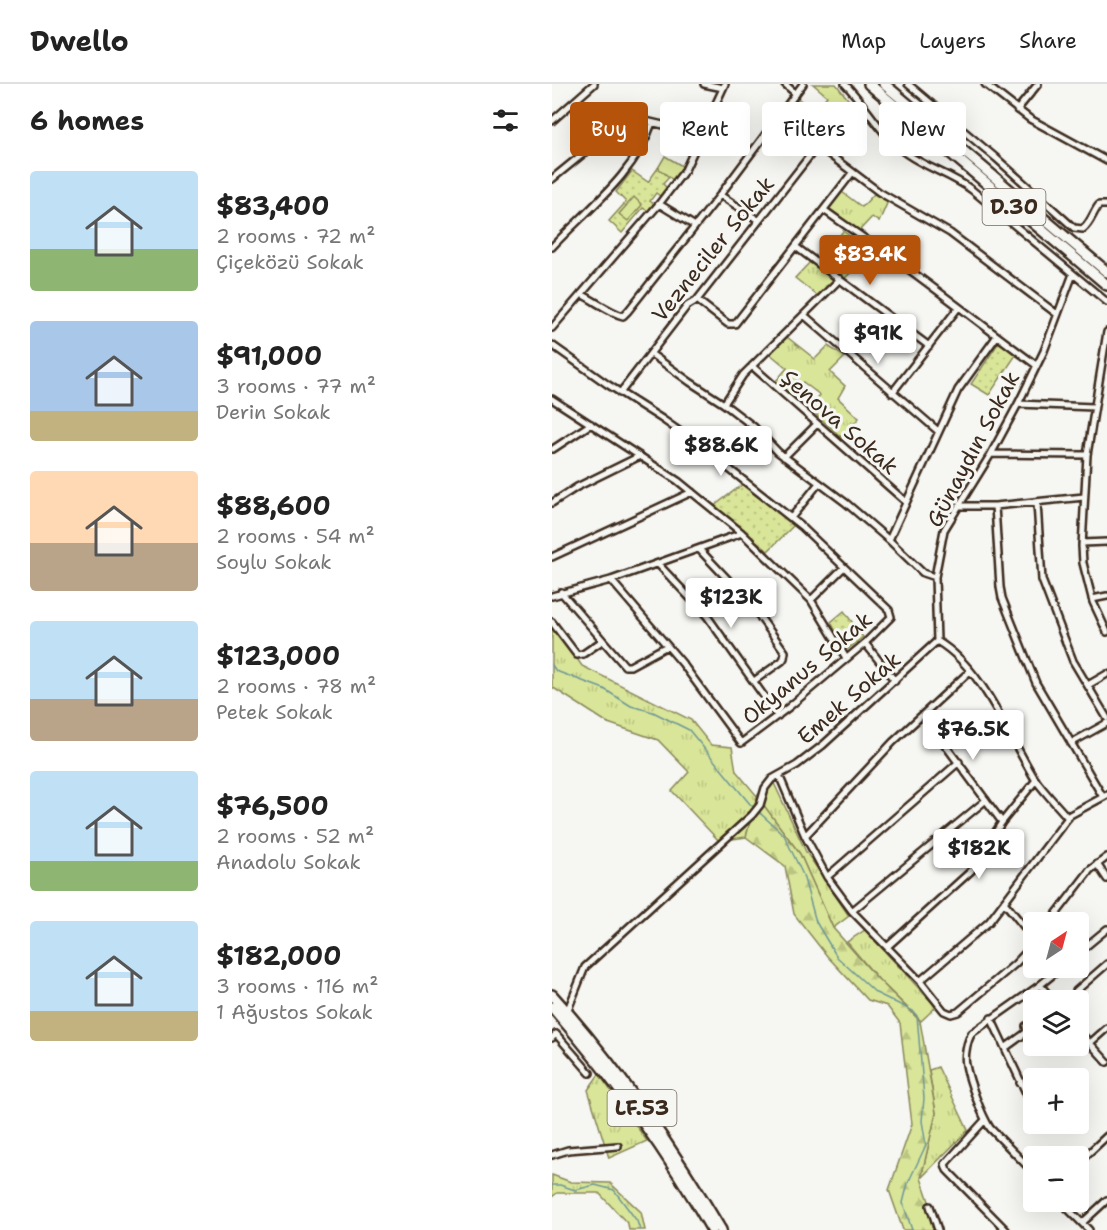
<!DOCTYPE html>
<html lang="en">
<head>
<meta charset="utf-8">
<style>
	:root { --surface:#fff; --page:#f6f6f6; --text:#222; --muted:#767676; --line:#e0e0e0; --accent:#b45309 }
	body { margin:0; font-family:"Shantell Sans",sans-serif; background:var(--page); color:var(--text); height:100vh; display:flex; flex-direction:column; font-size:22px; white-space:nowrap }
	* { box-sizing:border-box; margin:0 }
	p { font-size:20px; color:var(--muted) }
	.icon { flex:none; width:33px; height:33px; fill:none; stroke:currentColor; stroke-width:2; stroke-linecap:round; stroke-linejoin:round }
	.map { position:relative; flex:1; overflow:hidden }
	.drawer { display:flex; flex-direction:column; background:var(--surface); width:552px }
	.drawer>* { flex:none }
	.hud { position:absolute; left:18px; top:18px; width:447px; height:54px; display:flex; gap:12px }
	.needle { width:39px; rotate:36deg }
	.tools { position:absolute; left:471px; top:828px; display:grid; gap:12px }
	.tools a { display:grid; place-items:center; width:66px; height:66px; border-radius:6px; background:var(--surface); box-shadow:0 6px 24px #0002; font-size:30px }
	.price { position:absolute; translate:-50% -51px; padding:0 14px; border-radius:6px; background:#fff; color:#222; font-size:20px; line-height:39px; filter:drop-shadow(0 2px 3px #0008) }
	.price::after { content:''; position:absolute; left:50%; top:36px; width:18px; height:14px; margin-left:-9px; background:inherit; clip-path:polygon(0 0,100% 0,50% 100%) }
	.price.selected { background:var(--accent); color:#fff }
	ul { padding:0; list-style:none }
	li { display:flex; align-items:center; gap:18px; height:150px; padding:0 30px }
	li span { display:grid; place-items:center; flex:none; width:168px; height:120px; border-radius:6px; color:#555 }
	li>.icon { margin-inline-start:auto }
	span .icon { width:72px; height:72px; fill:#fffc; stroke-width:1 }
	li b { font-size:26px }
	h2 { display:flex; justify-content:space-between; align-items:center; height:72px; padding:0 30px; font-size:26px }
	.pill { padding:0 21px; border-radius:6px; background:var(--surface); box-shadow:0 6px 24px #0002; font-size:21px; line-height:54px }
	.pill.selected { background:var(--accent); color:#fff }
	header { display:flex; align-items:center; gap:36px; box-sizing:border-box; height:84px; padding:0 30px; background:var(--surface); border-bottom:2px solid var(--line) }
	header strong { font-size:28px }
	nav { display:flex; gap:33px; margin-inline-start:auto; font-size:21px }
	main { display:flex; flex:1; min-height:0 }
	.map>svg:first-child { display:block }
</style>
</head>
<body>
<header>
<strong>Dwello</strong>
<nav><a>Map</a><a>Layers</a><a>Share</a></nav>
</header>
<main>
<section class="drawer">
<h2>6 homes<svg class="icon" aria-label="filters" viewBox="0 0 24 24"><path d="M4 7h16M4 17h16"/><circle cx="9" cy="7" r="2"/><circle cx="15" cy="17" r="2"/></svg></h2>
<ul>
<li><span style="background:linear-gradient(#bfe0f5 65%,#8fb573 0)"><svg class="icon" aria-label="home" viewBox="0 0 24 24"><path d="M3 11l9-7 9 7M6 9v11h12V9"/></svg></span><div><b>$83,400</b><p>2 rooms · 72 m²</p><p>Çiçeközü Sokak</p></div></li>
<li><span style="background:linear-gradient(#a9c7e8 75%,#c2b280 0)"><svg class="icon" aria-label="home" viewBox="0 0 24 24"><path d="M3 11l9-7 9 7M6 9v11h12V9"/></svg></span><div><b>$91,000</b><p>3 rooms · 77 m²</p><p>Derin Sokak</p></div></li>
<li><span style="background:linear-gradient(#ffd9b3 60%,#b9a48a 0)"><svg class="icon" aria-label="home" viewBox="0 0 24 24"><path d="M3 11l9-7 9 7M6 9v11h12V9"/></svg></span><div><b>$88,600</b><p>2 rooms · 54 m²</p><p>Soylu Sokak</p></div></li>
<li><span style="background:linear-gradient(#bfe0f5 65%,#b9a48a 0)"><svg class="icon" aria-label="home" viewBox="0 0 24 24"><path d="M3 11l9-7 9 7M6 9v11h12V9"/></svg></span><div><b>$123,000</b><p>2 rooms · 78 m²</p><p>Petek Sokak</p></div></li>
<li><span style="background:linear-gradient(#bfe0f5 75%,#8fb573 0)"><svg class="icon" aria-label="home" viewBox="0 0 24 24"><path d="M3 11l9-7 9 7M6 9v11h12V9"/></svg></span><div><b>$76,500</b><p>2 rooms · 52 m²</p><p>Anadolu Sokak</p></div></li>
<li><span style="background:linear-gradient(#bfe0f5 75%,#c2b280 0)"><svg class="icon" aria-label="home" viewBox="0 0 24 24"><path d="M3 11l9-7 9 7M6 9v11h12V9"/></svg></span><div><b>$182,000</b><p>3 rooms · 116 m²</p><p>1 Ağustos Sokak</p></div></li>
</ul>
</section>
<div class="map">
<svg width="555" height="1146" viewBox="0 0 555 1146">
	<defs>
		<pattern id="grass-tufts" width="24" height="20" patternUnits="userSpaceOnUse" patternTransform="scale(1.5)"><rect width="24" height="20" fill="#d9e598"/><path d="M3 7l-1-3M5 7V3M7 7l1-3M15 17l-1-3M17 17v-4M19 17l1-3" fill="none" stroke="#bbc583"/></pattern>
		<pattern id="forest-firs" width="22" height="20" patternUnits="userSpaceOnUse" patternTransform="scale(1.5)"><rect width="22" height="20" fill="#d9e598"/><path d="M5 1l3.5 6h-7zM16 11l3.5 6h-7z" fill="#bbc583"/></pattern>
		<pattern id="park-dots" width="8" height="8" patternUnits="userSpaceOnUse" patternTransform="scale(1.5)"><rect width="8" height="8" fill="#d9e598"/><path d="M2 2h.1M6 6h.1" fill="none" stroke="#bbc583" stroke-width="1.8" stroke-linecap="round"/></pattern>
	</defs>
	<rect width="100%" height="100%" fill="#f6f6f2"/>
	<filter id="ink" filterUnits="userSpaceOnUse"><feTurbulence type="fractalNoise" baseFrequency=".0167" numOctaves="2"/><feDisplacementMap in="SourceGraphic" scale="12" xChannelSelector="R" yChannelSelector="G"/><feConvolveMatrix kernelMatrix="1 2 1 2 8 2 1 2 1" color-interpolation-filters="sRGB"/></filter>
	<g filter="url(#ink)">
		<path fill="url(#grass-tufts)" stroke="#8a885b" stroke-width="1.5" d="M261 0H284L303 24 267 54 236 26 245 14 263 26 275 12Z
			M113 72 132 83 122 97 106 84Z
			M290 108 310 123 322 110 336 117 327 138 320 133 307 147 277 124Z
			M259 177 282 196 267 213 243 194Z
			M235 253 263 275 276 262 293 273 278 288 293 302 286 314 307 334 289 353 257 324 268 311 251 298 239 314 224 297 235 284 217 269Z
			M0 539 30 582 139 636 159 661 180 663 184 687 205 712 221 697 254 768 297 832 281 844 248 770 205 713 194 753 167 757 120 707 137 688 106 656 56 639 0 603Z
			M313 846 384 923 369 937 327 896 295 858Z
			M386 983 416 1046 369 1094 384 1029 377 986Z
			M47 990 95 1057 57 1074 36 1006Z
			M0 1091 19 1098 58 1099 89 1128 93 1146H77L76 1140 47 1109H5L0 1113Z"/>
		<path fill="url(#forest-firs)" stroke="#8a885b" stroke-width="1.5" d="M205 712 248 770 281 844 326 895 368 937 384 1029 369 1094 387 1146H351L337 1106 360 1040 348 939 335 922 316 916 275 872 242 830 233 782 194 753Z"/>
		<path fill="url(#park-dots)" stroke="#8a885b" stroke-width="1.5" d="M106 84 117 93 111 100 115 104 108 112 104 109 98 117 102 120 96 127 91 124 70 149 57 137 74 118 64 108 80 87 96 98Z
			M291 147 320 169 292 195 268 177Z
			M447 258 464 271 437 311 419 300Z
			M191 400 243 440 216 467 162 422Z
			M292 527 311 553 296 565 292 563 279 538Z"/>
		<path fill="#d9e598" stroke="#8a885b" stroke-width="1.5" d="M82 113 90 121 76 137 67 130Z"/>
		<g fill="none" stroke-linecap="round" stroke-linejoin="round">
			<path stroke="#6d9798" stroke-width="1.5" d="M0 581 4 587 52 605 79 622 101 628 137 646 198 720 232 751 251 791 264 838 285 873 324 909 361 927 365 932 372 1014 370 1037 374 1061 356 1099 351 1119 360 1146
				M0 1101H8L23 1106 43 1101 62 1106 85 1137 88 1146"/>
			<g stroke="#3b2a1e" stroke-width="10">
				<path id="street" d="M152 0 171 4
					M233 0 244 10
					M293 0C315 22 329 52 355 70 375 84 400 91 420 106L555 218
					M356 0 444 74 522 144 531 145C539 139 541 128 547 121H555
					M433 0 478 35 555 77
					M465 26 486 0
					M0 37 42 0
					M266 62 327 108 398 149 505 230
					M349 65 370 44
					M0 95 75 34H81L150 50
					M168 111 206 136
					M107 120 143 142
					M272 126C301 147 330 166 359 187 401 218 442 250 484 281
					M0 163C36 125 83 90 100 39
					M244 163 377 262
					M29 210C42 216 58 229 71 232L76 227 168 111 251 0
					M145 216 176 240H183L300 89
					M252 231 386 347
					M0 244 107 120 133 86 173 0
					M555 248 535 371 530 462 531 479 541 518 555 548
					M0 261 55 300 110 335 147 361 249 442 337 526 339 533 313 559 237 623 189 659 130 579 59 496
					M99 270 138 298 172 320 202 343 226 368 294 419 337 456 371 489 383 493
					M200 282 354 418
					M68 309 135 222 145 216 260 69 311 23
					M340 309 406 224
					M0 315 126 397 190 449 259 516 294 574
					M172 320 191 291 288 195
					M466 320 542 323
					M1 365 39 340
					M439 370 535 371
					M232 373 265 340
					M0 419 25 403 88 372
					M485 419 490 496 521 577 555 634
					M407 422H443L532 413
					M443 422 448 503 450 514 484 599 551 713
					M239 434 267 399
					M337 456 406 306 445 252
					M530 459 555 458
					M147 465 198 519 233 568 232 574 230 577 202 597
					M0 473 140 408
					M106 480 155 532 226 632
					M9 508 73 582H78L115 562
					M0 512 59 496 190 449
					M540 515 555 512
					M259 516 292 483
					M0 538 25 571 31 570 50 557
					M385 557 383 493 392 446 439 370 466 320 492 267 521 190
					M385 557C432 585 455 650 483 695 492 708 505 721 516 734
					M313 559 343 597
					M536 601 555 590
					M371 631 450 738
					M519 659 555 639
					M227 691 253 752 275 793 300 827 368 897 392 927 399 930 406 928 463 880 482 860
					M253 752 341 658 418 587
					M545 780 555 795
					M275 793 407 678
					M452 818 482 855
					M300 827 434 716
					M498 838 538 786 555 773
					M335 863 419 787 450 738 484 696
					M526 869 555 845
					M368 897 437 838 518 731 555 711
					M488 901 501 916
					M524 907 555 880
					M15 928 33 883 200 731 208 721 213 704 220 695 245 681 271 661 385 557
					M439 934 482 1026
					M526 946 555 978
					M0 954 4 950 38 989
					M538 959 555 944
					M453 964 475 948 474 942
					M468 999 482 1007
					M433 1036 393 1080 395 1086 454 1146
					M0 1071 16 1066 66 1062
					M526 1079 555 1052
					M482 1089 438 1044C429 1030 417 997 414 981 412 972 415 957 420 949L488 901 509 884
					M509 1118 537 1146
					M378 1122 386 1146
					M530 1139 555 1116"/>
			</g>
			<g stroke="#3b2a1e" stroke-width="14">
				<path id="highway" d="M317 0 555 201
					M332 0 555 188
					M0 911C65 983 120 1063 169 1146
					M0 923C60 992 115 1067 160 1146"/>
			</g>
			<use href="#street" stroke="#f6f6f2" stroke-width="5"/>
			<use href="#highway" stroke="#f6f6f2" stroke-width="9"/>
		</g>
	</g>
	<g text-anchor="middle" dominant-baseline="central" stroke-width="6" stroke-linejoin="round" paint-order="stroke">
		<g fill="#f6f6f2" stroke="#73675e" stroke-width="1.5">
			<rect x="430.5" y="105" width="63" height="36" rx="4.5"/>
			<rect x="55.5" y="1006" width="69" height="36" rx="4.5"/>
		</g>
		<g font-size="21" font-weight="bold" fill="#3b2a1e">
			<text x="462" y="123">D.30</text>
			<text x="90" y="1024">LF.53</text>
		</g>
		<g font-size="22" fill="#3b2a1e" stroke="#f6f6f2">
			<text transform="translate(161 165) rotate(-51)">Vezneciler Sokak</text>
			<text transform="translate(288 338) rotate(41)">Şenova Sokak</text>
			<text transform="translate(421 365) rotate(-62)">Günaydın Sokak</text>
			<text transform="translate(255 584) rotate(-40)">Okyanus Sokak</text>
			<text transform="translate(297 614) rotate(-41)">Emek Sokak</text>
		</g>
	</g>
</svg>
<div class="tools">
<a><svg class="needle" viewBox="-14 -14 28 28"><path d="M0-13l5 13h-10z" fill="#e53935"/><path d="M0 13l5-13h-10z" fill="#767676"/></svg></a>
<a><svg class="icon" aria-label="layers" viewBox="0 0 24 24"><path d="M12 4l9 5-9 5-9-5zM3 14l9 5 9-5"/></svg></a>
<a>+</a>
<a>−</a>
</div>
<b class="price selected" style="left:318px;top:202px">$83.4K</b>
<b class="price" style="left:326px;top:281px">$91K</b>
<b class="price" style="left:169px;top:393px">$88.6K</b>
<b class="price" style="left:179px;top:545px">$123K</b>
<b class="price" style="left:421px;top:677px">$76.5K</b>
<b class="price" style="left:427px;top:796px">$182K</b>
<div class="hud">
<a class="pill selected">Buy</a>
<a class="pill">Rent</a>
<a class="pill">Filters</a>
<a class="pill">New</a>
</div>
</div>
</main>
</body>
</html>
